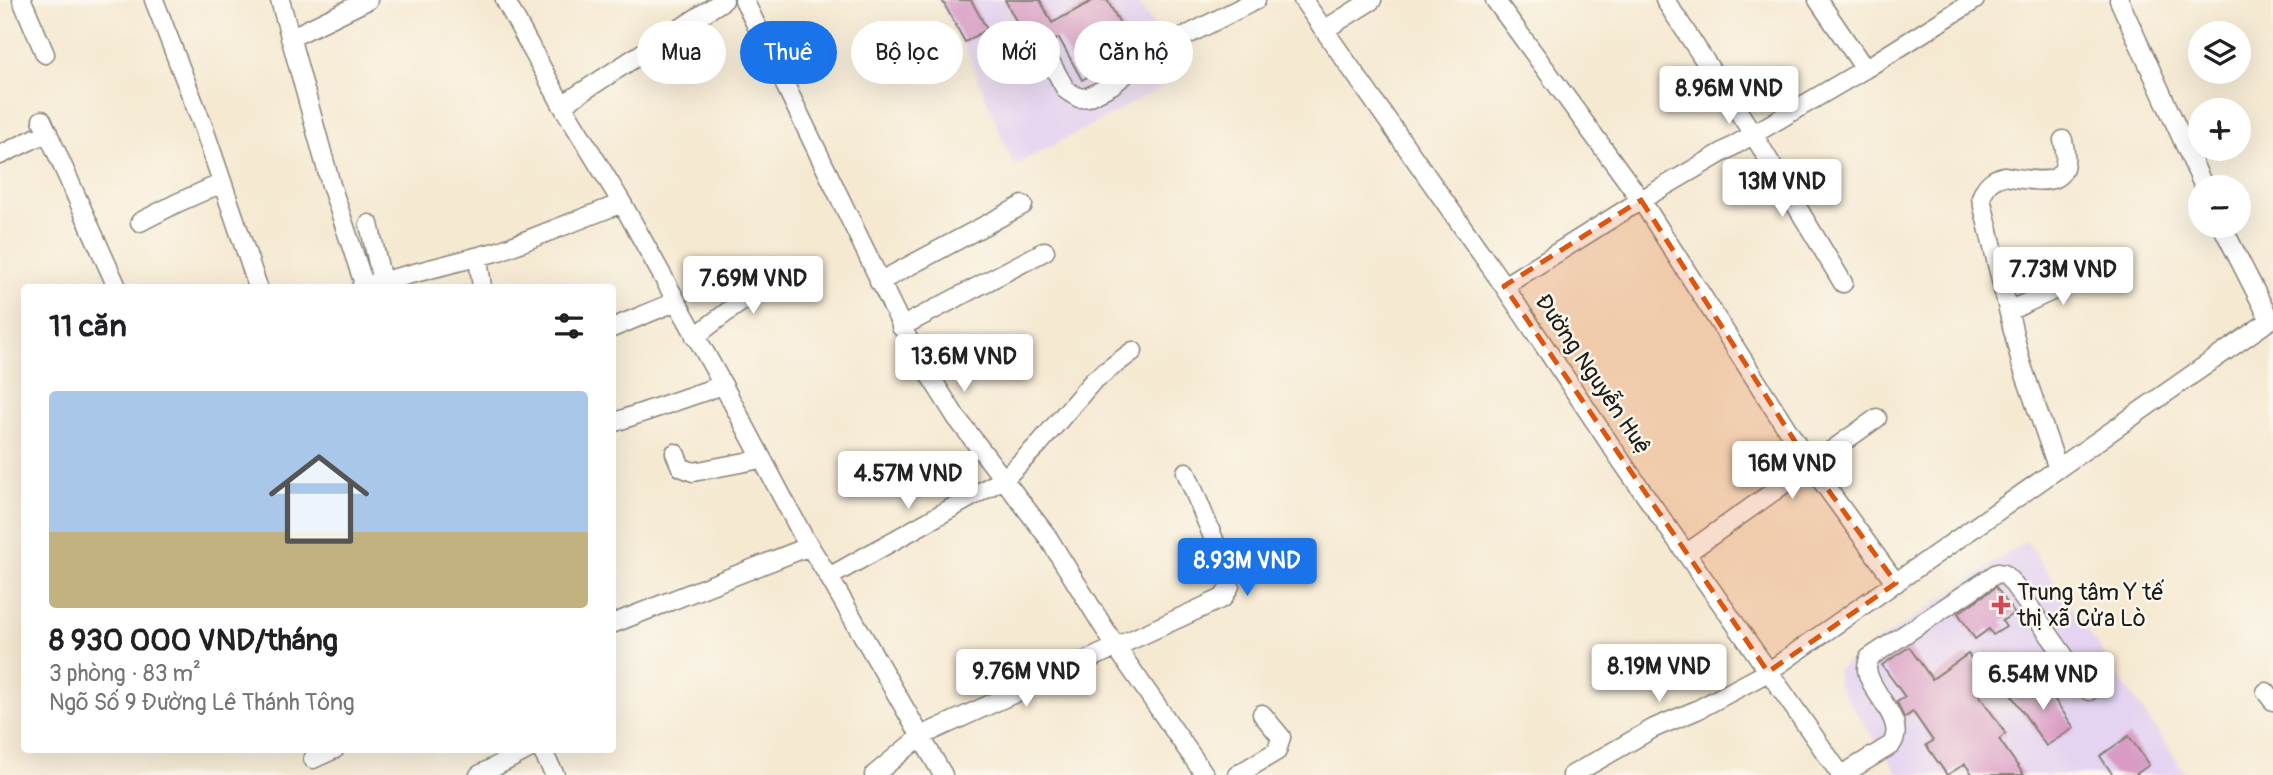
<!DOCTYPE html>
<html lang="vi">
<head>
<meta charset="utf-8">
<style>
	:root { --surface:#fff; --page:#f2f2f2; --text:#202124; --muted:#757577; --line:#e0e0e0; --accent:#1a73e8 }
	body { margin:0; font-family:Pangolin,sans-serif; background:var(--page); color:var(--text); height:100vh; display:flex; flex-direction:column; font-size:26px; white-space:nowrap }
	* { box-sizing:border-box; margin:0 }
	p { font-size:23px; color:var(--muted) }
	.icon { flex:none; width:38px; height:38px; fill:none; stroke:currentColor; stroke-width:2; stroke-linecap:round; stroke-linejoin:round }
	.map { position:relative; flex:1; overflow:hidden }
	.panel { position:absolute; left:21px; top:284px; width:595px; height:469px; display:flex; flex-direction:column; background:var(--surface); border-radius:7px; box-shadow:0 7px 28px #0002 }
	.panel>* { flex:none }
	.banner { position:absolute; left:637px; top:21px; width:665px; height:63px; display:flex; gap:14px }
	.buttons { position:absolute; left:2188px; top:21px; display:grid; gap:14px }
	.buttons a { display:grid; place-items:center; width:63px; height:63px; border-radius:50%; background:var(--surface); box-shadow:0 7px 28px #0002; font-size:35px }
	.price { position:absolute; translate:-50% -60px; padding:0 16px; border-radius:7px; background:#fff; color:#222; font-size:23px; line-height:46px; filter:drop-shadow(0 2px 4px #0008) }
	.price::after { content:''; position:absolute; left:50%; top:42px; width:21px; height:16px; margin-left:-10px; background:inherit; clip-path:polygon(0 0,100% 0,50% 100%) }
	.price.current { background:var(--accent); color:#fff }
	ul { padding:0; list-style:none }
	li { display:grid; align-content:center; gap:14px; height:371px; padding:0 28px }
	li+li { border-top:2px solid var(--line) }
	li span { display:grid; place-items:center; height:217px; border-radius:7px; color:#555 }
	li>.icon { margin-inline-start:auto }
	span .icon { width:126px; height:126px; fill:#fffc; stroke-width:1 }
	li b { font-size:30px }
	h2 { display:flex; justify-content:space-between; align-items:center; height:84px; padding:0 28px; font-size:30px }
	.pill { padding:0 24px; border-radius:32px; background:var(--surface); box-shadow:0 7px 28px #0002; font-size:24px; line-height:63px }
	.pill.current { background:var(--accent); color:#fff }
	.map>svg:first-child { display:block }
</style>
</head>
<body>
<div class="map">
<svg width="2273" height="775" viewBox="0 0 2273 775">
	<rect width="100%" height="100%" fill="#fbf7ec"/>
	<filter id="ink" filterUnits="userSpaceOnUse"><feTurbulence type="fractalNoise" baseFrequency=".0143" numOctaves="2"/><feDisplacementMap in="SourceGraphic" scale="14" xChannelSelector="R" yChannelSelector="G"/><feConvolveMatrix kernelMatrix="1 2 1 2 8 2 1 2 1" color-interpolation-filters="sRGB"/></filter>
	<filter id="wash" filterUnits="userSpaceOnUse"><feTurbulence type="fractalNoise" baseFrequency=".00686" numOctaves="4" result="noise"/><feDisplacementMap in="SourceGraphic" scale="28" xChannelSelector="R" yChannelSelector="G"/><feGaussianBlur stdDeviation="1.57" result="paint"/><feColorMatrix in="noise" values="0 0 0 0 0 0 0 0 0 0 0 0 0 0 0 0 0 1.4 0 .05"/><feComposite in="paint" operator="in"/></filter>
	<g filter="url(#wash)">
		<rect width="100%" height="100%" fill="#f5e9d2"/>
		<path fill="#e4d3f1" d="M938 0H1136L1178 62 1173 81 1014 166 969 56Z
			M2026 541 2187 775H1899L1838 685 1837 670Z"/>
		<g id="blocks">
			<path fill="#d99bc4" d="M942 0H971L987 29 965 42Z
				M1005 0H1040L1052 23 1094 0H1107L1135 50 1082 80 1059 38 1051 42H1040L1034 52 1009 66 999 49 1024 36Z
				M1996 587 2014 613 2002 621 2006 627 1993 635 1989 629 1975 639 1958 613Z
				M1909 647 1932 679 1968 654 1984 677 1976 683 1979 687 1975 689 2006 734 1999 739 2024 775H1973L1965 764 1947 775 1926 745 1933 741 1913 712 1904 718 1897 702 1905 697 1882 665Z
				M2040 678 2074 728 2046 746 2012 696Z
				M2129 736 2149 765 2135 775H2113L2100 756Z"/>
		</g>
	</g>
	<g filter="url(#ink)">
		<use href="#blocks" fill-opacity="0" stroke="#888277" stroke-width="2"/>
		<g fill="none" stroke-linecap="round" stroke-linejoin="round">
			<g stroke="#888277" stroke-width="21">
				<path id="minor" d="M22 0 45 54
					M154 0 203 126 258 287
					M280 0 331 185 365 287
					M505 0 562 105
					M724 0 562 105 622 203 723 385 803 536 829 577 943 775
					M744 0 913 349 956 417 1047 536 1116 647 1205 775
					M1303 0 1504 286 1622 462 1841 775
					M1495 0 1641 200 1810 465 1896 583
					M1665 0 1753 134 1843 283
					M1818 0 1865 69
					M2119 0 2204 187
					M1324 30 1372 0
					M290 38 368 0
					M1045 52 1066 90 1079 98 1088 97 1112 85 1154 52 1256 0
					M42 120 117 287
					M0 155 48 132
					M140 222 177 203 222 183
					M369 224 382 281
					M2222 226 2270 320
					M478 258 482 287
					M879 282 1023 205
					M1504 286 1641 200 1865 69 1975 0
					M361 287 499 251 622 203
					M2009 311 2101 268
					M901 327 1045 251
					M612 328 675 302
					M695 337C731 308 755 289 800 274
					M612 423 723 385
					M675 453 681 467 693 472 761 459
					M2058 469 2021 363 1981 198C1985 186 1991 179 2004 176 2039 181 2075 192 2063 140
					M1687 553 1877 418
					M829 577 1005 478 1039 444 1093 381 1133 351
					M612 624 810 546
					M2266 692 2273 701
					M541 749 555 775
					M313 759 335 749
					M479 775 529 749
					M874 775 921 736 1223 598 1230 586 1227 571 1186 472
					M1237 775 1277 751 1281 737 1262 714
					M1572 775 1654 728 1697 710 1768 672 2273 318
					M1842 775 1891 745C1909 721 1869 693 1867 669 1867 666 1868 662 1869 658L1997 573 2004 574 2011 581 2089 691"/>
			</g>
			<use href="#minor" stroke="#fff" stroke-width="18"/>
		</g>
	</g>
	<path fill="#de560d" fill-opacity="0.2" stroke="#de560d" stroke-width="5" stroke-dasharray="14 9" stroke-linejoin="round" d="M1641 200 1810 465 1896 583 1768 672 1504 286Z"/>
	<path fill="#d1495b" stroke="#fbf7ec" stroke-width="2.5" d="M1997.5 594.5h7v7h7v7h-7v7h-7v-7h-7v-7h7z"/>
	<g text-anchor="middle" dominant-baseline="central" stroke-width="5" stroke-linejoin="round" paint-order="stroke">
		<g font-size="23" fill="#1c1c1c" stroke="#fbf7ec">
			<text transform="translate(1593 374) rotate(56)">Đường Nguyễn Huệ</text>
		</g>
		<g font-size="23" fill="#1c1c1c" stroke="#fbf7ec" text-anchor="start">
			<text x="2017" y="592">Trung tâm Y tế<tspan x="2017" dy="26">thị xã Cửa Lò</tspan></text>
		</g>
	</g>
</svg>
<div class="buttons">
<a><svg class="icon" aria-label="layers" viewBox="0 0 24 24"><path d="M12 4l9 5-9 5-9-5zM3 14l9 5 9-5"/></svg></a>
<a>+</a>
<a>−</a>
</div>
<b class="price" style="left:1729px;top:126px">8.96M VND</b>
<b class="price" style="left:1782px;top:219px">13M VND</b>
<b class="price" style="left:2063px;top:307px">7.73M VND</b>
<b class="price" style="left:753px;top:316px">7.69M VND</b>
<b class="price" style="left:964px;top:394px">13.6M VND</b>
<b class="price" style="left:1792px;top:501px">16M VND</b>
<b class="price" style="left:908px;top:511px">4.57M VND</b>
<b class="price current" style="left:1247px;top:598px">8.93M VND</b>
<b class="price" style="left:1659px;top:704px">8.19M VND</b>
<b class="price" style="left:1026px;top:709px">9.76M VND</b>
<b class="price" style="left:2043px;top:712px">6.54M VND</b>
<div class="banner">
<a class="pill">Mua</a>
<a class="pill current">Thuê</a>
<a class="pill">Bộ lọc</a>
<a class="pill">Mới</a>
<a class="pill">Căn hộ</a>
</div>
<section class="panel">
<h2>11 căn<svg class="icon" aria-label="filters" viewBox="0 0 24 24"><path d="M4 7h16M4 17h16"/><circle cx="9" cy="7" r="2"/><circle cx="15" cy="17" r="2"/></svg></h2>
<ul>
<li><span style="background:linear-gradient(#a9c7e8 65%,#c2b280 0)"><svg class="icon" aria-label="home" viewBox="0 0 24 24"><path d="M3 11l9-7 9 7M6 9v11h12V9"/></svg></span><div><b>8 930 000 VND/tháng</b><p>3 phòng · 83 m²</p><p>Ngõ Số 9 Đường Lê Thánh Tông</p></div></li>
</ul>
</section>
</div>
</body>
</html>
